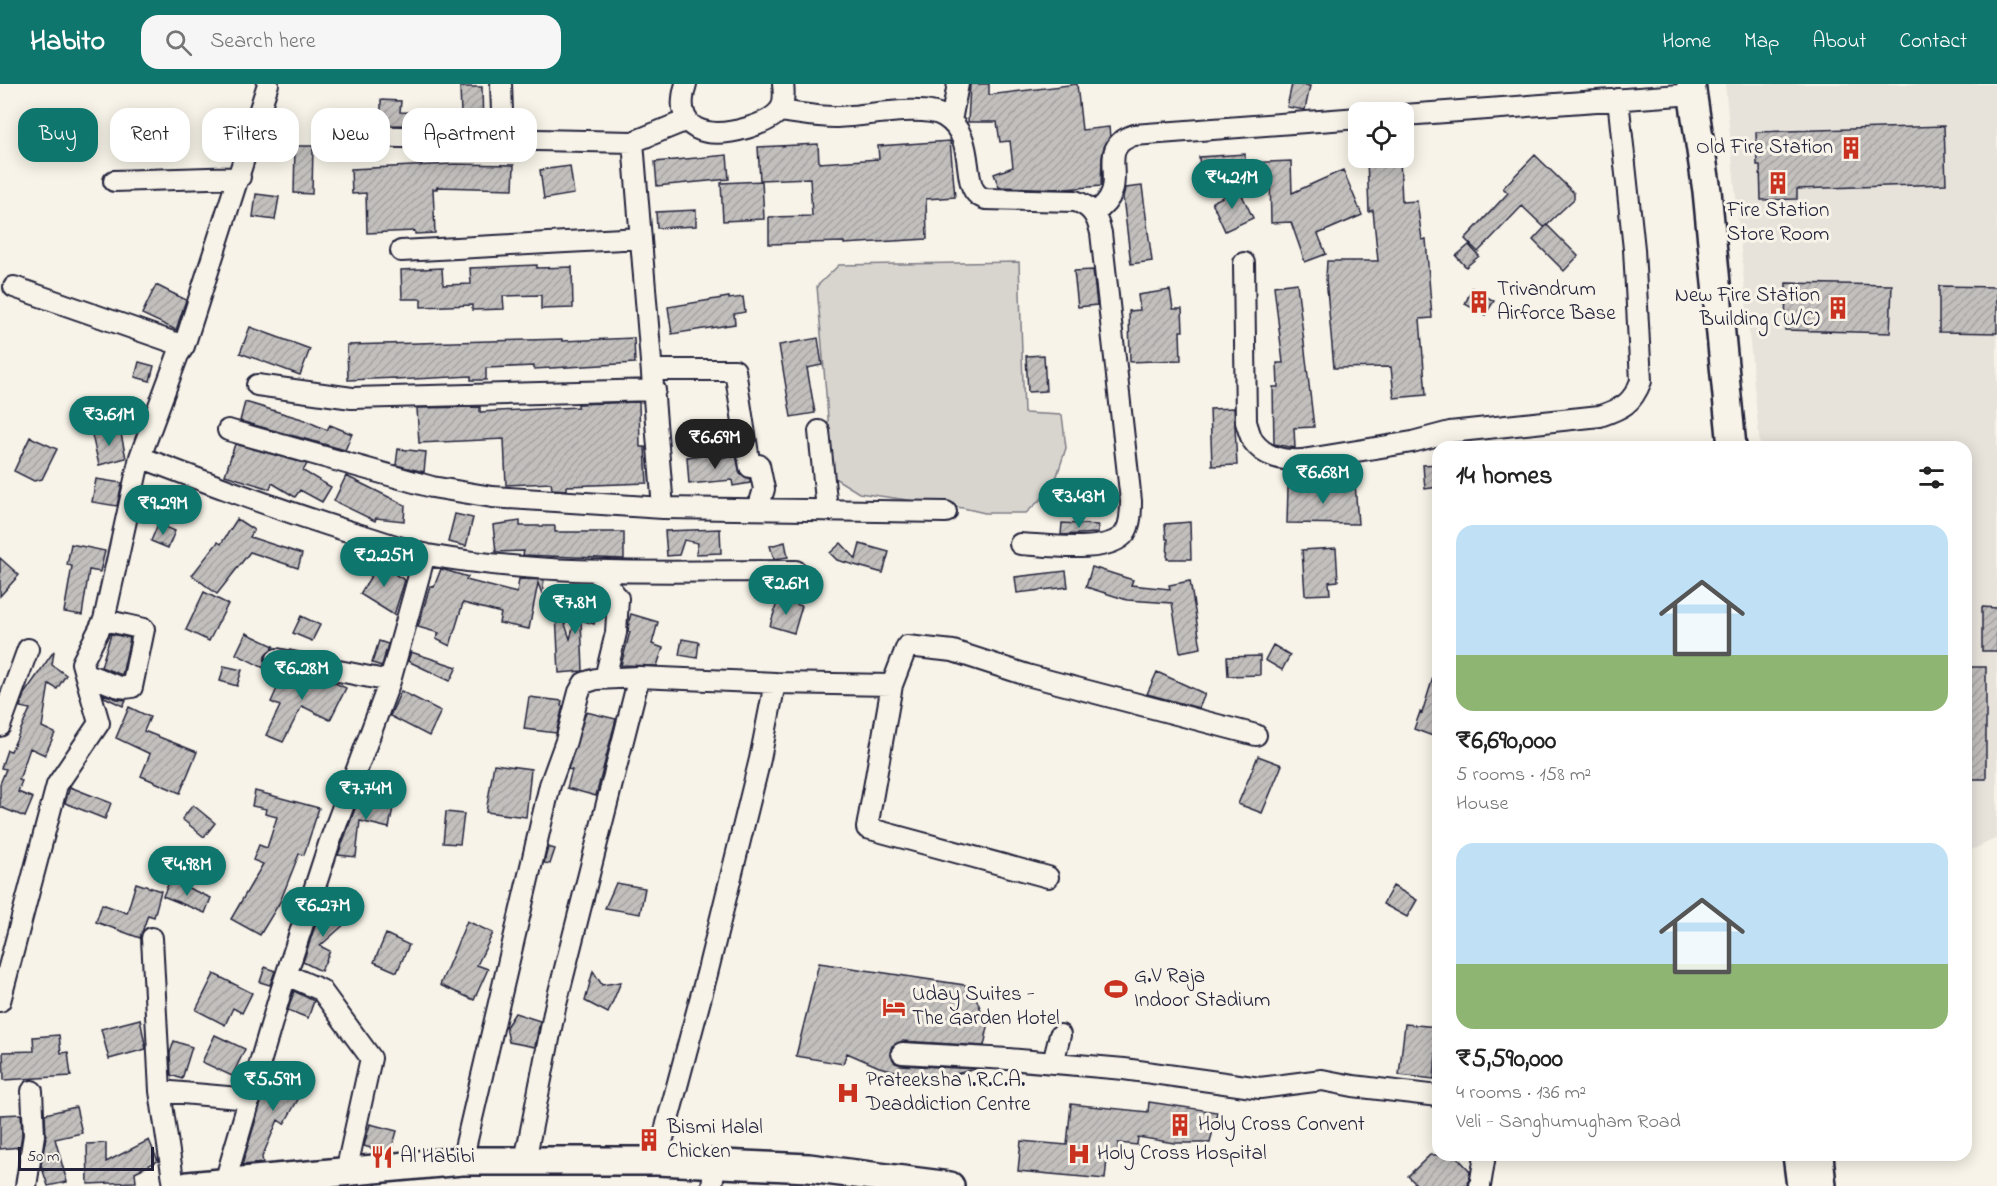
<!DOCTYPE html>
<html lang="en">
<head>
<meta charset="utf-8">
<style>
	:root { --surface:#fff; --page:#f6f6f6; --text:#222; --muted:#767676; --accent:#0f766e }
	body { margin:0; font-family:"Indie Flower",sans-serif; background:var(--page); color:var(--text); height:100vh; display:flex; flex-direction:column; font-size:22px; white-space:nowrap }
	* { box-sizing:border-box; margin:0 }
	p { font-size:20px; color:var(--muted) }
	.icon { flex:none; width:33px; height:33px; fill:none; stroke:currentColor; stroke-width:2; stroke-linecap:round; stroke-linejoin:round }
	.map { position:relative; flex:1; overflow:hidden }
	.drawer { position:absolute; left:1432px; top:357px; width:540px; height:720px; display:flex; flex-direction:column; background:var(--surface); border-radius:18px; box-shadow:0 3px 15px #0003 }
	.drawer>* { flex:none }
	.banner { position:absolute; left:18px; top:24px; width:570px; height:54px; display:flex; gap:12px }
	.buttons { position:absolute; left:1348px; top:18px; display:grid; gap:12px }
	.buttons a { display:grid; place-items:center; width:66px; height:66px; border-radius:12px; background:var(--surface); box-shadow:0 3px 15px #0003; font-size:30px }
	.scale { position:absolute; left:18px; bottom:15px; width:136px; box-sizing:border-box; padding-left:6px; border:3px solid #22223b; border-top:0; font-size:16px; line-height:21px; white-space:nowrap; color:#22223b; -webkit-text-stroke:4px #f7f3e8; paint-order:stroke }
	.price { position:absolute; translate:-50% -51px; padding:0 14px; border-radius:21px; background:var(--accent); color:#fff; font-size:20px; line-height:39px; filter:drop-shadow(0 2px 3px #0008) }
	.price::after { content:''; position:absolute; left:50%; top:36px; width:18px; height:14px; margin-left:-9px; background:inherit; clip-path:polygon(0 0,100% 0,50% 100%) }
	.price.selected { background:#222; color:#fff }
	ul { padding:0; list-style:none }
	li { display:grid; align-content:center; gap:12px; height:318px; padding:0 24px }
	li span { display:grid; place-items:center; height:186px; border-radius:18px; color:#555 }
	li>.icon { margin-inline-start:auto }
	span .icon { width:108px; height:108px; fill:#fffc; stroke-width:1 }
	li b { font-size:26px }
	h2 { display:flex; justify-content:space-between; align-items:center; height:72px; padding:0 24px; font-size:26px }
	.pill { padding:0 21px; border-radius:18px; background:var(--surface); box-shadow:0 3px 15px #0003; font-size:21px; line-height:54px }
	.pill.selected { background:var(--accent); color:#fff }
	header { display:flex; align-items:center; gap:36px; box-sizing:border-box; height:84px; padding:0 30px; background:var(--accent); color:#fff }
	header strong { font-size:28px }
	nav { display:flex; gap:33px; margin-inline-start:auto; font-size:21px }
	.search { width:420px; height:54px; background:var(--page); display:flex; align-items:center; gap:15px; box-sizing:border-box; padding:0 21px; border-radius:18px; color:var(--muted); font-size:22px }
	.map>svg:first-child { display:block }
</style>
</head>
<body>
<header>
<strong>Habito</strong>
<div class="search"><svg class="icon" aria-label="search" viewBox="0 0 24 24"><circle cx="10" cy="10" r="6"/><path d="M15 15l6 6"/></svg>Search here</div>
<nav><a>Home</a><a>Map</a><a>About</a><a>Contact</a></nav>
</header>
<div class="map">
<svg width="1997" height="1102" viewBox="0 0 1997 1102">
	<defs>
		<pattern id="building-hatch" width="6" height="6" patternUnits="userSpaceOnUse" patternTransform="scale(1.5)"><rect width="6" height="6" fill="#c2bfbd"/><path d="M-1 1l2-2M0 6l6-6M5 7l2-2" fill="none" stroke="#a6a4a3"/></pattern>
	</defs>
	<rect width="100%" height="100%" fill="#f7f3e8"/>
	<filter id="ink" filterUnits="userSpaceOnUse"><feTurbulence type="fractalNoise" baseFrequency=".0167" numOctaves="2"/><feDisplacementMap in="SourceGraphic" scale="12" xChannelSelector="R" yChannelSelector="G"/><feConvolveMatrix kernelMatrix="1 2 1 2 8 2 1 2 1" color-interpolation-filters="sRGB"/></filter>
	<g filter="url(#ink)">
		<path fill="#e7e3db" d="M1725 0H1997V754L1967 768 1966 363H1760Z"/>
		<path fill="#d8d5cf" stroke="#7d7c85" stroke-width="1.5" d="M1019 178 1024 329 1062 331 1066 364 1053 404 1026 429H985L963 424 859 409 833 393 817 202 839 181Z"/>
		<path fill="url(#building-hatch)" stroke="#22223b" stroke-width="1.5" d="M970 0H989V11L1077 0 1082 46 1109 43 1110 53 1104 63 1102 73 1101 102 1065 105 999 103 994 90 1013 83 1010 57 1000 58 997 38H968Z
			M1292 0 1310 2 1305 26 1287 23Z
			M460 3H482L483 43 387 41V30H381V16L401 17 400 28 461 30Z
			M1944 42 1946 100 1797 105V115L1761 116 1760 81H1757L1756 48Z
			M950 57 955 113 926 115 927 155 844 160V158L769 160V133L812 132 810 94 760 96 758 63 818 60 819 79 879 75 878 62Z
			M295 62H313L312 110 294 109Z
			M1245 70V79L1291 77 1292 109 1343 86 1362 131 1318 150 1326 170 1305 178 1291 138 1271 139 1270 92 1201 96 1199 73Z
			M727 71 729 95 657 102 655 78Z
			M1535 71 1574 109V115L1544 143 1522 122 1478 168 1465 155 1508 109 1503 104Z
			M1367 74H1400L1402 118 1417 117 1422 156 1426 155 1432 234 1420 235 1426 311 1394 314 1391 283 1334 284 1326 194 1327 177H1378L1373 126 1369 128Z
			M454 80 514 81 513 105 437 103V105H433L435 149 415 150V147L367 149 366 109 352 110 351 85Z
			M570 82 574 110 544 115 540 86Z
			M762 97 764 135 723 137 721 99Z
			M1142 102 1152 177 1131 180 1123 113 1125 104Z
			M1239 105 1253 134 1225 147 1212 118Z
			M256 110 279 113 275 136 253 133Z
			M696 126V142L657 144 656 128Z
			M1547 141 1578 172 1564 187 1533 156Z
			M1469 161 1479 172 1466 183 1456 172Z
			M537 181V184L572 183 573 224 541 225V211L503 212 504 225 472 226V221L421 223V215H402L401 186 442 184 443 201 471 200 470 184Z
			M1093 186 1097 221 1078 223 1074 187Z
			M1297 199 1314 343 1294 344 1295 364 1274 360 1273 303H1278L1277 279H1283L1274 202Z
			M1786 199 1892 201 1890 249 1785 246Z
			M156 201 186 216 176 246 142 230Z
			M1939 202 1997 203V249L1939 248Z
			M1472 204 1494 217 1485 231 1465 220Z
			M1170 206 1173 225H1182L1183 247H1180L1181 276 1130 278 1129 227 1140 226 1138 211Z
			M729 213V215L743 213 745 228 734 230 735 240 672 250 668 223Z
			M250 243 310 265 300 291 240 269Z
			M634 254 635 279 551 284 534 285V282L486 284V296H471V292L396 296V294L348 296 347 261 562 255V257Z
			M818 254 822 281 807 284 815 329 791 333 779 261Z
			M1044 271 1046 307 1028 308 1026 272Z
			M139 278 154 282 150 297 135 293Z
			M245 318 302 335 327 346 330 341 352 350 345 366 240 337Z
			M639 318 640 363H645L647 399 567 402V406L552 405 551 399 506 401 504 355 419 359 417 324 480 323V328L578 323V320Z
			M1234 324 1237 381 1212 382 1210 325Z
			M120 345 126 374 99 381 92 351Z
			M30 353 57 365 42 395 34 397 14 387Z
			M235 360 307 380 303 387 331 403 322 418 300 406 295 413 272 399 270 405 225 391Z
			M398 365 426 368 424 388 396 381Z
			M719 369V374L736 371 740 390 750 395V399L733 402 732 396 689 400 687 373Z
			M1438 380V403L1425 405 1423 381Z
			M346 392 405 421 404 437 376 434 375 437 334 417Z
			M96 395 122 399 117 422 92 418Z
			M1355 399 1358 440 1287 439 1288 404Z
			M455 430 473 434 466 462 448 458Z
			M237 435 254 446 250 453 302 470 298 484 250 468 217 510 192 491 218 458 221 460Z
			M520 437V442H555V448H624V475L523 471 524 467 496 468 493 441Z
			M1190 438 1191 475H1167L1168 455H1166L1165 440Z
			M1062 439 1098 441V449L1061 451Z
			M158 440 175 447 168 464 151 457Z
			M720 445 721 469 696 470 698 459 684 456 679 471 667 472 665 447Z
			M785 458 788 473 774 475 770 462Z
			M841 459 856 475 860 460 889 468 883 489 837 476 830 469Z
			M71 460 105 467 100 488 89 486 82 531 64 528 72 482 67 481Z
			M1336 464 1338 497 1329 498 1330 510 1305 511 1302 466Z
			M0 474 19 491 0 512Z
			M380 477 398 488 396 491 405 496 394 531 360 510Z
			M1092 483 1133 496 1131 501 1170 505 1169 501 1190 497 1201 564 1180 568 1172 519 1127 516 1086 503Z
			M441 485 468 493 466 496 517 509 519 495 544 496 542 510 538 499 529 545 499 539 501 529 463 519 450 562 436 555 439 549 418 543 430 502 434 503Z
			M1066 487 1068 503 1017 509 1015 493Z
			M204 508 228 520 209 557 186 546Z
			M583 508 602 513 594 540 581 536 583 587 559 589 556 529 561 528 570 555Z
			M778 515 802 522 794 549 770 542Z
			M1982 523 1997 524V567H1982Z
			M631 530 658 538 652 560 663 564 657 582 621 581 630 548H628L629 537Z
			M301 532 320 541 312 557 293 549Z
			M246 549 274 562 265 572 264 584 236 570Z
			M111 550 130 554 122 591 101 583Z
			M682 555 699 558 697 574 679 571Z
			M379 557 388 560 382 582 372 579Z
			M1273 561 1290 571 1282 586 1265 576Z
			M54 567 52 581 66 591 57 605 49 600 42 643 55 649 45 671 30 664 19 696 22 697 18 708 33 714 25 733 0 723V700L6 685 1 684 7 666 11 667 30 625 20 623 24 610Z
			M411 568 457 583 450 597 408 577Z
			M1260 572V591L1228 592 1227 573Z
			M224 582 242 586 237 602 220 597Z
			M1966 583H1986V695H1966Z
			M1435 587 1438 588V654L1414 645 1420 628 1422 629Z
			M1157 588 1205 610 1199 624 1147 610Z
			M284 589 335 599 346 604 330 636 302 622 283 658 266 651 280 622 271 618Z
			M401 607 441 627 429 652 390 632Z
			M103 610 117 615 126 616 123 622 104 613Z
			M529 613 562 617 561 622H563L556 649 524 645Z
			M129 623 150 633 144 647 197 668 180 709 141 692 150 670 116 654Z
			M586 628 616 635 596 712 567 704 572 686 568 685Z
			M1258 672 1282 681 1262 729 1238 720Z
			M494 680 531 685 526 733 486 728Z
			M70 703 111 719 105 735 65 719Z
			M255 707 319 724 304 771 299 770 280 818 260 851 231 835 263 780 253 776 259 761 267 764 277 733 265 730 266 725 252 722Z
			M360 711 394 718 389 744 360 737 356 773 338 771Z
			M193 721 215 739 204 753 182 735Z
			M446 728 464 730 460 760 443 759Z
			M548 763 555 765 550 780 544 779Z
			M170 796 211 814 205 829 163 812Z
			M136 799 161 807 154 833 148 831 140 854 96 838 102 820 127 829Z
			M616 799 645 804 640 830 605 824Z
			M1393 802 1417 816 1407 833 1383 820Z
			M333 822 347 838 320 862 330 867 321 887 303 878 317 836Z
			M467 837 493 849 477 881 488 885 474 916 440 901Z
			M386 850 409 861 397 888 374 878Z
			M819 879 971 902 988 943 984 962 902 957 892 962 890 969 895 979 901 981 976 985 947 992 911 991 879 983 847 969 843 980 796 972Z
			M265 883 275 887 270 901 260 898Z
			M593 887 602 901 621 898 608 929 585 917Z
			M214 890 252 909 242 929 233 924 225 941 196 926Z
			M294 907 314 917 308 934 288 926Z
			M515 929 540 937 535 963 509 958 506 943Z
			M140 935 146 965 109 975 101 945Z
			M1405 940 1438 943 1434 995 1399 991Z
			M59 951 61 969 68 968 71 992 4 996 3 968 34 967 33 953Z
			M215 951 245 965 232 992 202 978Z
			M174 957 192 963 182 995 171 991 170 969Z
			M279 982 308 998 284 1040 278 1036 262 1073 263 1079 242 1081 264 1009Z
			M1149 1018 1217 1028 1210 1059H1174L1138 1053 1137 1061 1118 1059 1117 1076 1107 1075 1105 1095 1018 1087 1021 1057 1067 1061 1071 1020 1148 1028Z
			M76 1023 82 1049 55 1055 67 1098 48 1102 41 1081 46 1053 45 1030Z
			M21 1030 22 1050 20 1063 0 1065V1031Z
			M370 1040 397 1047 391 1068H383L364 1062Z
			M149 1056 158 1077 135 1088 136 1098 88 1100 87 1060 106 1059V1078Z
			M1430 1071H1455L1470 1087 1468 1102H1418L1408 1092Z"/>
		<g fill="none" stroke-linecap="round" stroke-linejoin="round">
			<g stroke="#22223b" stroke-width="24">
				<path id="minor" d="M268 0 184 262 178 271 140 373C211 400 282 427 354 449 379 456 404 466 428 471 550 493 673 487 796 487
					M501 0 503 55
					M686 0C671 49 709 55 747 44 757 41 772 36 779 27 785 20 784 8 783 0
					M779 27C797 29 817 33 835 33 862 33 924 19 945 33 977 53 961 98 978 111 980 113 983 114 986 115L1075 117C1091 122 1097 132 1101 149L1131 417C1131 427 1131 440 1125 449 1109 471 1044 461 1020 460
					M1404 31 1694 10
					M951 37 958 0
					M354 52 633 58 687 36
					M633 58 663 424
					M114 97 240 93
					M1094 129C1137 101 1090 66 1134 51L1359 34
					M401 167 641 154
					M1244 179 1246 338C1248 344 1250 352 1253 357 1264 373 1284 377 1302 376L1412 358 1450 348 1600 332C1623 324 1632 320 1641 297L1634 165 1618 15
					M14 203 184 262
					M653 286H735L750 383 759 381 764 405 758 425
					M257 301 352 314 655 306
					M228 346 432 403 492 413 663 424 946 428
					M819 347 827 426
					M597 488 618 514 616 549 605 594
					M277 575 390 597
					M85 590C100 593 117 607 132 603L144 545 104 536
					M892 601 867 744 1048 793
					M0 642 28 565
					M152 854 160 1007 174 1102
					M287 891 321 906 371 974 346 1088
					M0 917 57 701 99 639 82 579 104 536 140 373
					M902 969 1008 975 1124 985 1260 1004 1322 996 1353 1002 1438 1012
					M1053 979 1060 951
					M160 1007 250 1015
					M462 1077 550 701 566 657 579 608 584 599 596 595 639 593 775 599
					M525 1077 555 924 639 593
					M657 1077 707 890 760 675 775 599 892 601 907 562 953 567 1027 591 1256 651
					M225 1098 282 904 329 760 390 597 425 470
					M26 1102 34 1051 32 1007
					M712 1102 715 1079
					M1480 1102 1485 1071"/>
			</g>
			<g stroke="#22223b" stroke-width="32">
				<path id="secondary" d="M1691 0 1707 107 1732 363
					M1797 1071 1801 1102
					M1819 1071 1822 1102
					M188 1102 462 1077H657L809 1084 950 1102"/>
			</g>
			<use href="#minor" stroke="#f7f3e8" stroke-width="20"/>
			<use href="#secondary" stroke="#f7f3e8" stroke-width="27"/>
		</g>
	</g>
	<defs>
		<g id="building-bare" transform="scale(1.8)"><path d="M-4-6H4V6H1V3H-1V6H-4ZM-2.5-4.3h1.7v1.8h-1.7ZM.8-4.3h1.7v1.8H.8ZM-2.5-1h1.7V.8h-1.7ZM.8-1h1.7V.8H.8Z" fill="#c8321e" stroke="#f7f3e8" stroke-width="2.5" paint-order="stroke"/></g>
		<g id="stadium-bare" transform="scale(1.8)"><path d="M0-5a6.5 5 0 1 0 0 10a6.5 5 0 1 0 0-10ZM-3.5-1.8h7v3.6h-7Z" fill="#c8321e" stroke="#f7f3e8" stroke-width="2.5" paint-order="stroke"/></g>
		<g id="hotel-bare" transform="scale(1.8)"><path d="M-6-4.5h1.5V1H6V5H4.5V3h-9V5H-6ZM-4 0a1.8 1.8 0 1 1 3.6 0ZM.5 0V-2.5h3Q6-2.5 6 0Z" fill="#c8321e" stroke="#f7f3e8" stroke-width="2.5" paint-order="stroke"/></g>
		<g id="hospital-bare" transform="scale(1.8)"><path d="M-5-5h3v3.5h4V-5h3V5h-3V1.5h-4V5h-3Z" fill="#c8321e" stroke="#f7f3e8" stroke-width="2.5" paint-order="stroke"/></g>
		<g id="restaurant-bare" transform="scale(1.8)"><path d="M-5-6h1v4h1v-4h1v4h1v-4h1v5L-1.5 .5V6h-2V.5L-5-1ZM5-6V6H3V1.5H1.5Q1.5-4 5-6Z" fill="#c8321e" stroke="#f7f3e8" stroke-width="2.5" paint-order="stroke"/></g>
	</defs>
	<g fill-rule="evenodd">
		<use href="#building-bare" x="1851" y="64"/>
		<use href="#building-bare" x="1778" y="99"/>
		<use href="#building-bare" x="1479" y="218"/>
		<use href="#building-bare" x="1838" y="224"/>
		<use href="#stadium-bare" x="1116" y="905"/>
		<use href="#hotel-bare" x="894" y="923"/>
		<use href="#hospital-bare" x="848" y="1009"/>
		<use href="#building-bare" x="1180" y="1041"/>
		<use href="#building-bare" x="649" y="1056"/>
		<use href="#hospital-bare" x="1079" y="1070"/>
		<use href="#restaurant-bare" x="382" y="1073"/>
	</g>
	<g text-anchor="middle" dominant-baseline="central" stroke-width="6" stroke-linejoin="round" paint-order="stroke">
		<g font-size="21" fill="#22223b" stroke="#f7f3e8" text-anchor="start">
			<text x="1833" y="64" text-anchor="end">Old Fire Station</text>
			<text x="1778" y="127" text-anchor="middle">Fire Station<tspan x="1778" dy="24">Store Room</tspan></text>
			<text x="1497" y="206">Trivandrum<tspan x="1497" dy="24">Airforce Base</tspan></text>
			<text x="1820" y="212" text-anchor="end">New Fire Station<tspan x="1820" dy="24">Building (U/C)</tspan></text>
			<text x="1134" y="893">G.V Raja<tspan x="1134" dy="24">Indoor Stadium</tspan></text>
			<text x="912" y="911">Uday Suites -<tspan x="912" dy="24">The Garden Hotel</tspan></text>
			<text x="866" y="997">Prateeksha I.R.C.A.<tspan x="866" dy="24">Deaddiction Centre</tspan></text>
			<text x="1198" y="1041">Holy Cross Convent</text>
			<text x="667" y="1044">Bismi Halal<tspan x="667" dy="24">Chicken</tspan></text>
			<text x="1097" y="1070">Holy Cross Hospital</text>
			<text x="400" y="1073">Al Habibi</text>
		</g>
	</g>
</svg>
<div class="buttons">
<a><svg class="icon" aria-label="locate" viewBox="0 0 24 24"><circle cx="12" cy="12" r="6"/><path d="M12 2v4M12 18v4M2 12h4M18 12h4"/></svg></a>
</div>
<div class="scale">50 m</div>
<b class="price" style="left:1232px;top:126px">₹4.21M</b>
<b class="price" style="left:109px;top:363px">₹3.61M</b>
<b class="price selected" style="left:715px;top:386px">₹6.69M</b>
<b class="price" style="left:1323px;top:421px">₹6.68M</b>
<b class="price" style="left:1079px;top:445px">₹3.43M</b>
<b class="price" style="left:163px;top:452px">₹9.29M</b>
<b class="price" style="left:384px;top:504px">₹2.25M</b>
<b class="price" style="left:786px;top:532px">₹2.6M</b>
<b class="price" style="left:575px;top:551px">₹7.8M</b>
<b class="price" style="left:302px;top:617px">₹6.28M</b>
<b class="price" style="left:366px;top:737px">₹7.74M</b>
<b class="price" style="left:187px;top:813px">₹4.98M</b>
<b class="price" style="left:323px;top:854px">₹6.27M</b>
<b class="price" style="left:273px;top:1028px">₹5.59M</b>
<div class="banner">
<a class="pill selected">Buy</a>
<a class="pill">Rent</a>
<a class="pill">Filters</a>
<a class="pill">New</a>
<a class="pill">Apartment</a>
</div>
<section class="drawer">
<h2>14 homes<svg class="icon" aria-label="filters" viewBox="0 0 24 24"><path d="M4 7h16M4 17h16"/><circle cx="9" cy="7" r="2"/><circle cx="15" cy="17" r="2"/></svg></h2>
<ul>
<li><span style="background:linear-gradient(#bfe0f5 70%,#8fb573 0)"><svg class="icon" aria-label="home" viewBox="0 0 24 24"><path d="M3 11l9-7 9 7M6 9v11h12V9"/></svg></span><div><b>₹6,690,000</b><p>5 rooms · 158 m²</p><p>House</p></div></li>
<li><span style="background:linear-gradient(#bfe0f5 65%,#8fb573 0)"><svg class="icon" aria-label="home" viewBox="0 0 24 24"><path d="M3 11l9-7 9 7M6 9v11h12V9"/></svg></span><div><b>₹5,590,000</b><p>4 rooms · 136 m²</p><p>Veli - Sanghumugham Road</p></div></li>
</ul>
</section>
</div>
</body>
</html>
